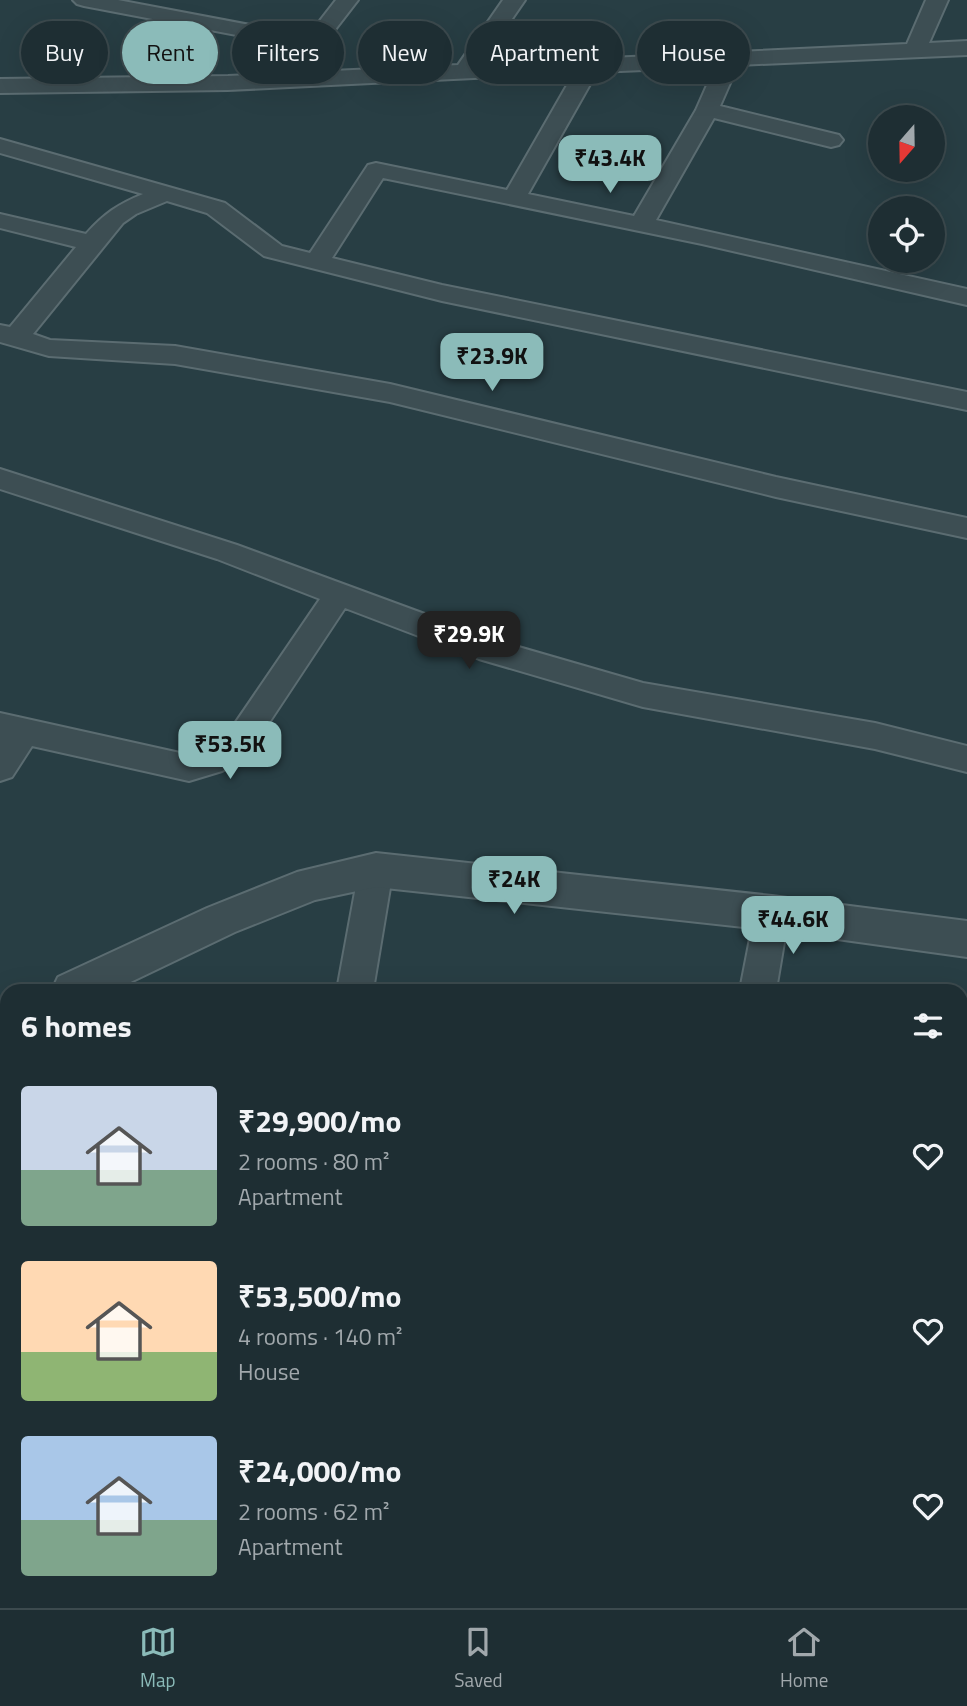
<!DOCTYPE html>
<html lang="en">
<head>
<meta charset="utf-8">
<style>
	:root { --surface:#1e2e33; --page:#2b3a3f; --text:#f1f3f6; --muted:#a1a8ac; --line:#3c4a4e; --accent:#8bbbb9 }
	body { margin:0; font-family:"Titillium Web",sans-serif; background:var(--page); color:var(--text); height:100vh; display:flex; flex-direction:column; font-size:26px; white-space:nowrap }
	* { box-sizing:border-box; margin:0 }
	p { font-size:23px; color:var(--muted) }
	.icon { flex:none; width:38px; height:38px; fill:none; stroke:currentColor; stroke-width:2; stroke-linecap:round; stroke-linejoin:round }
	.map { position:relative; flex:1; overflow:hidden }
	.side { position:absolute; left:0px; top:984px; width:968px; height:625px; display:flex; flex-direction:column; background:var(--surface); border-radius:21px 21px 0 0; box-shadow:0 7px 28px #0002,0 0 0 2px var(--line) }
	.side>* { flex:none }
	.banner { position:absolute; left:21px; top:21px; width:926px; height:63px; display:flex; gap:14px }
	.needle { width:46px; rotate:200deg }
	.fabs { position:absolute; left:868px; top:105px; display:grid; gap:14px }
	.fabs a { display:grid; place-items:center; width:77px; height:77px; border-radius:50%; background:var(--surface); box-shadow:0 7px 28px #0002,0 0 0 2px var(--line); font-size:35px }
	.price { position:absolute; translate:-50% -60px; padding:0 16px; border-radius:14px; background:var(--accent); color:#111; font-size:23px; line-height:46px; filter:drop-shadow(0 2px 4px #0008) }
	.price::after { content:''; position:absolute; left:50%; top:42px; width:21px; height:16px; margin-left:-10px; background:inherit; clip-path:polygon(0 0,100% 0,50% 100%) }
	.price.active { background:#222; color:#fff }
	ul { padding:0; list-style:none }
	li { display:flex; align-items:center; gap:21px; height:175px; padding:0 21px }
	li span { display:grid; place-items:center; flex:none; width:196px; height:140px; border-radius:7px; color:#555 }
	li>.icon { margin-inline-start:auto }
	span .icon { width:84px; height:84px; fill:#fffc; stroke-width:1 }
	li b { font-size:30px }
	h2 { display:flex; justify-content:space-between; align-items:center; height:84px; padding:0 21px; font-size:30px }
	.chip { padding:0 24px; border-radius:32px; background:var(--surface); box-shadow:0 7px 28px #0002,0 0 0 2px var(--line); font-size:24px; line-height:63px }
	.chip.active { background:var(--accent); color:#111 }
	.tabs { display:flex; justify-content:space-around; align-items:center; height:98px; border-top:2px solid var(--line); background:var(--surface); font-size:19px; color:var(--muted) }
	.tabs a { display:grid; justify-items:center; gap:4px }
	.tabs .active { color:var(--accent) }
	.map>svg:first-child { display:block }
</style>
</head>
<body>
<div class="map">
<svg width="967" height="1608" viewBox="0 0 967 1608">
	<rect width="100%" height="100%" fill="#283e44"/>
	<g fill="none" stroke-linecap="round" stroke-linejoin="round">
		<g stroke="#5b6c71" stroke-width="4">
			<path id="minor" d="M73 0H118L308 36 336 0H358L307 66H291L288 61 299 47 84 6 77 4Z
				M503 0H525L481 64 907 44 926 0H948L929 43 967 41V55L738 65 720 106 839 135 843 140 839 145 831 147 714 118 656 220 967 289V305L702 244 383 178 332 258 442 285 967 392V410L442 301 264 256 207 213 167 201 136 214 123 223 33 334 50 340 175 346 390 384 776 477 967 518V538L776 497 390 402 175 364 49 356 0 342V325L10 327 76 247 0 228V214L86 234C104 214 118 204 143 194L0 153V139L225 203 282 246 310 253 368 165 376 163 507 190 574 73 228 90 0 93V79L228 76 458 65ZM715 67 696 110 634 216 528 194 597 72Z
				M0 469 237 545 498 641 643 683 875 723 967 746V772L875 749 643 707 479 659 345 608 247 756 222 771 189 781 32 746 12 777 0 781V713L189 755 225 738 320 599 217 559 0 489Z
				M376 856 388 860 393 870 373 990H337L359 870 364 860Z
				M772 898 784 903 789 913 776 990H740L755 913 760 903Z
				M961 1345 967 1347V1389L961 1387Z
				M0 1519 7 1521V1565L0 1563Z
				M339 1601H422L425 1608H341Z
				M627 1601H673L671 1608H625Z"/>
		</g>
		<g stroke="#5b6c71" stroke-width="4">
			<path id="tertiary" d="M376 853 772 896 967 921V957L772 930 376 887 315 900 235 932 114 990H52L58 977 207 908 297 872Z
				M7 1003V1041L0 1044V1006Z"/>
		</g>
		<use href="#minor" fill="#3d4e53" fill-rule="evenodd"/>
		<use href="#tertiary" fill="#3d4e53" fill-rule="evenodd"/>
	</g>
	<path fill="#485c61" d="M961 1094 967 1096V1190L961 1188Z"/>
	<path fill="#546b71" stroke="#3b4b4f" stroke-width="2" d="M961 1094 967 1096V1174L961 1172Z"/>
</svg>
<div class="fabs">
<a><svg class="needle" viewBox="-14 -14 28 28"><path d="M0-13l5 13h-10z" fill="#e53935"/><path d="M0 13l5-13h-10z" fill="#a1a8ac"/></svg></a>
<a><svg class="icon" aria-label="locate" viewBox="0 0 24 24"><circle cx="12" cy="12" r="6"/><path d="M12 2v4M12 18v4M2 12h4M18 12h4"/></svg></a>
</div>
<b class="price" style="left:610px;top:195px">₹43.4K</b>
<b class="price" style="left:492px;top:393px">₹23.9K</b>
<b class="price active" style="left:469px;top:671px">₹29.9K</b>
<b class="price" style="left:230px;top:781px">₹53.5K</b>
<b class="price" style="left:514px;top:916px">₹24K</b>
<b class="price" style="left:793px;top:956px">₹44.6K</b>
<div class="banner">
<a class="chip">Buy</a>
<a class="chip active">Rent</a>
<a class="chip">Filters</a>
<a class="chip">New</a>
<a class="chip">Apartment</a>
<a class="chip">House</a>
</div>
<section class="side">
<h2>6 homes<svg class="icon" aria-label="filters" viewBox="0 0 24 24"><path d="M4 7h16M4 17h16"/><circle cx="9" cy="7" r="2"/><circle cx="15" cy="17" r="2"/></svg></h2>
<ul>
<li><span style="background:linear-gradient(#c9d6e8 60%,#7fa58c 0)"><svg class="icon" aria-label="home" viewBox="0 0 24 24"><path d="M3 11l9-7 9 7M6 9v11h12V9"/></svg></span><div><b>₹29,900/mo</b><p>2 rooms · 80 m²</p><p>Apartment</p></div><svg class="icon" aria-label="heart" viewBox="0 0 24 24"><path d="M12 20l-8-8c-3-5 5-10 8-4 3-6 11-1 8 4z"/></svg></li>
<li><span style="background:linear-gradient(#ffd9b3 65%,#8fb573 0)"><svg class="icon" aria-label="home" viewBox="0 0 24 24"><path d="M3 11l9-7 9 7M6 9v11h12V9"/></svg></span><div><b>₹53,500/mo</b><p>4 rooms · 140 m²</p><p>House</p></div><svg class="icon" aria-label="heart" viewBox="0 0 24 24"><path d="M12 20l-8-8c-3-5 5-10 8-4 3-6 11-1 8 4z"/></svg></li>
<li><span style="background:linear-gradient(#a9c7e8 60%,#7fa58c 0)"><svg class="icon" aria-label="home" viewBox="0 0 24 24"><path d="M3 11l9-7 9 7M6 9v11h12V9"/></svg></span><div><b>₹24,000/mo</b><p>2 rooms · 62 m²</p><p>Apartment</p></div><svg class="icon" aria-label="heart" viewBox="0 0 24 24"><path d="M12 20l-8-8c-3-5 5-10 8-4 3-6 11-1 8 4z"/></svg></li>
</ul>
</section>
</div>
<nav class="tabs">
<a class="active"><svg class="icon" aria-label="map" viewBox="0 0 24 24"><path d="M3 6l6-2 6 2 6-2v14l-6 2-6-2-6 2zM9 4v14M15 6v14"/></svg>Map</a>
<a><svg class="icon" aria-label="saved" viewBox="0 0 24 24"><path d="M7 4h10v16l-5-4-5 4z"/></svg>Saved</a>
<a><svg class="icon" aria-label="home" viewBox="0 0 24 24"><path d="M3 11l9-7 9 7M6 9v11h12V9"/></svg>Home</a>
</nav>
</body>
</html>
